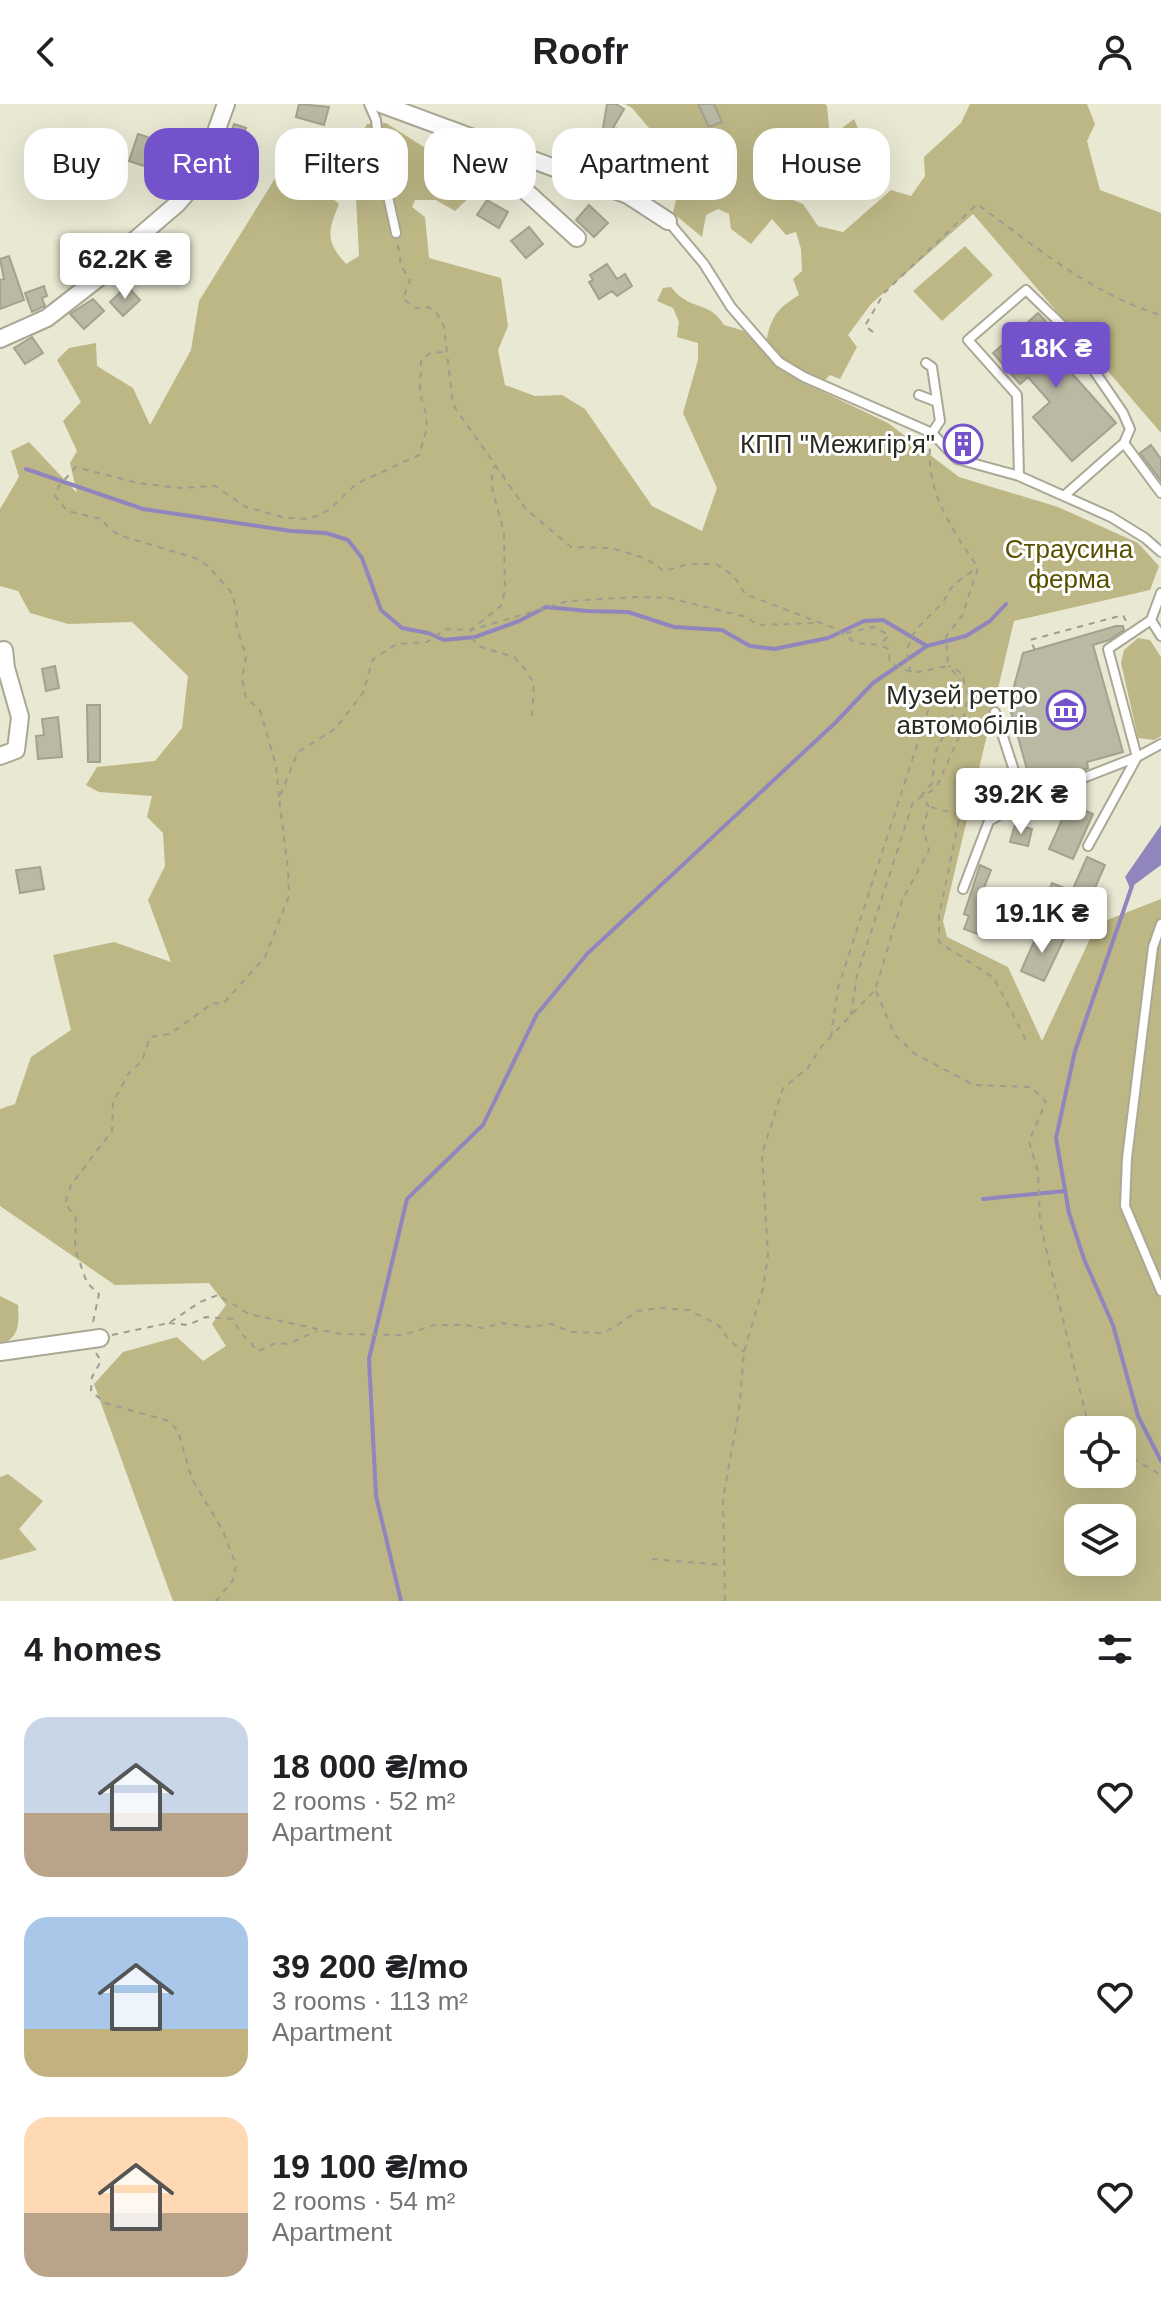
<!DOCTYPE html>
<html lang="en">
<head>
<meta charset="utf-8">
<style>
	:root { --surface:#fff; --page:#f2f2f2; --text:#202124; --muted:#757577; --accent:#7452cb }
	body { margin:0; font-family:Helvetica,sans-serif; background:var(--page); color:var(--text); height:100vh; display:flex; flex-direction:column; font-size:30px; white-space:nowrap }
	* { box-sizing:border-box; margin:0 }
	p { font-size:26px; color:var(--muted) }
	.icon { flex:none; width:44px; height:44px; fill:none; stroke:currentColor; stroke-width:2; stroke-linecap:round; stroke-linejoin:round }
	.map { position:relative; height:1497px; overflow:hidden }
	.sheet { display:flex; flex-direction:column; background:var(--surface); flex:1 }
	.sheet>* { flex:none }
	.hud { position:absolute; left:24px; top:24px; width:1114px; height:72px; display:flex; gap:16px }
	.tools { position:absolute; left:1064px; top:1312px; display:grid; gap:16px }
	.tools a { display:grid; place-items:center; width:72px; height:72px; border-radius:16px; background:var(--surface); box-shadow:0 8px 32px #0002; font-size:40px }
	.price { position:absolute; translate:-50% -68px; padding:0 18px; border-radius:8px; background:#fff; color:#222; font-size:26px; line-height:52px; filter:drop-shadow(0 2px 4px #0008) }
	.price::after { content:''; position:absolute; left:50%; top:48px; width:24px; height:18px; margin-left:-12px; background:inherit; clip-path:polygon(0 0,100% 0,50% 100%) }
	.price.on { background:var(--accent); color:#fff }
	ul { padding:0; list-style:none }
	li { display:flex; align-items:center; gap:24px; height:200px; padding:0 24px }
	li span { display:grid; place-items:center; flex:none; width:224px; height:160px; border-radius:24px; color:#555 }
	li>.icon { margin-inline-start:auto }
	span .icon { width:96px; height:96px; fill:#fffc; stroke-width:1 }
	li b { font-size:34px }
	h2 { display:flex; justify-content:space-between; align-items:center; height:96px; padding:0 24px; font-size:34px }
	.tag { padding:0 28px; border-radius:24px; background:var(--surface); box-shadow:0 8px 32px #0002; font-size:28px; line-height:72px }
	.tag.on { background:var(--accent); color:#fff }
	header { display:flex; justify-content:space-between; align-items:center; height:104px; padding:0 24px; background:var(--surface); font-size:36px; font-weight:700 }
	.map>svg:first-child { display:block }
</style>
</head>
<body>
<header><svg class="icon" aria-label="back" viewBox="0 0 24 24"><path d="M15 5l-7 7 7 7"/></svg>Roofr<svg class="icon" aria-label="person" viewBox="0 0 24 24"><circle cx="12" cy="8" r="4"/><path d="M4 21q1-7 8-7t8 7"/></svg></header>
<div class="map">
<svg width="1161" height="1497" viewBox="0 0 1161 1497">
	<rect width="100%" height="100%" fill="#e9e8d3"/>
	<path fill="#bdb786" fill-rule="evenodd" d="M625 0H825L827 2 830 33 854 15 862 34 834 64 781 91 803 100 818 122 843 128 891 86 911 92 925 72 924 53 961 19 970 0H1087L1095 20 1087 37 1100 86 1161 109V329L973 110 871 200 848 231 857 243 840 275 830 271 817 285 888 319 959 373 1058 403 1138 439 1159 462 1150 486 1014 517 943 817 947 833 1008 863 1042 937 1097 820 1161 795V1497H173L94 1280 123 1248 177 1233 203 1257 226 1242 212 1220 226 1201 209 1179 115 1181 0 1102V1005L15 1000 31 953 71 926 53 851 114 838 171 858 148 796 165 762 163 729 147 713 152 692 99 688 86 681 97 663 155 657 182 624 188 572 132 518 68 520 30 509 18 487 0 482V405L19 373 11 347 29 338 77 389 70 359 77 347 63 317 81 298 57 256 69 244 96 239 97 262 133 284 150 321 191 246 199 197 284 60 312 85 330 92 339 100C328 127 325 137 346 160L359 152 356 94 337 68 345 59 367 20 386 19 438 52 469 49 481 50 476 87 455 107 436 96H415L412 103 425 113 429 154 501 174 508 222 498 246 505 281 535 292 562 291 585 305 652 402 702 427 717 384 683 309 698 256V239L677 233 679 218 673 204 657 197 663 184 671 183C690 208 708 195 724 221L748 228 765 245C770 216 773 207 799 191L793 175 802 167 801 145 796 128 786 131 772 115 751 140 731 125 729 110 718 105 706 111 702 133 673 109 682 68 673 50 643 45 650 25 632 4ZM1078 1326H1122V1370H1078ZM1078 1414H1122V1458H1078Z
		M965 142 993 171 942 217 913 187Z
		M1138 534 1150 536 1161 553V632L1154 636 1138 634 1121 559 1124 546Z
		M0 1192 18 1201C19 1218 20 1235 0 1240Z
		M8 1370 43 1397 19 1425 37 1446 0 1456V1373Z"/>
	<path fill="#9086bd" d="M1161 721V761L1130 784 1125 773Z"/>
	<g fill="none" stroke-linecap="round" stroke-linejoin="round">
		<path stroke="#9086bd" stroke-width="4" d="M26 365 143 405 291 427 326 429 348 436 362 454 381 506 402 524 428 529 444 536 475 533 519 517 546 503 587 507 628 508 674 523 722 526 750 542 774 545 828 534 864 517 883 516 927 542
			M1132 782 1075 947 1056 1034 1069 1109 1084 1155 1113 1221 1138 1312 1161 1357
			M983 1095 1065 1087
			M401 1497 376 1392 369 1255 407 1095 483 1021 537 910 587 850 835 619 873 579 927 542 966 532 990 517 1006 500"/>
	</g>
	<path fill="#bab9a4" stroke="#a4a28e" stroke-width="2" d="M299 0 329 3 324 21 296 13Z
		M607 0H616L624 5 613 24 629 27 627 36 636 37 633 54 599 48Z
		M698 0H714L722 18 709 23Z
		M234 20 246 24 240 41 228 37Z
		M138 30 153 35 150 44 159 47 156 57 147 54 144 62 129 57Z
		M93 51 99 67 86 73 80 57Z
		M487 96 508 108 499 124 477 111Z
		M589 101 608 119 594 133 576 116Z
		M529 123 543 140 526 154 511 137Z
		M9 152 24 196 0 205V176L4 175 0 155Z
		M607 160 617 175 625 170 632 182 617 192 612 187 599 195 589 178 593 176 590 171Z
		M44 182 47 192 42 194 45 202 32 208 25 189Z
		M127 182 140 196 123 212 110 198Z
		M93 195 104 207 84 225 70 210Z
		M1038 209 1064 237 1052 247 1116 319 1072 357 1033 313 1050 298 1028 273 1020 280 993 249 1006 238 1013 246 1034 228 1026 220Z
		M32 233 43 249 25 260 14 244Z
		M1151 341 1161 355V377L1140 349Z
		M1116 522H1123L1124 526 1109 536 1093 541 1123 648 1087 658 1088 664 1051 679 1047 671 1030 676 1009 601 1023 549Z
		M55 562 59 584 46 587 42 565Z
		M87 601H100V658H88Z
		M58 613 62 653 38 655 36 632 44 631 42 615Z
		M1069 700 1093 710 1073 755 1049 745Z
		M1015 721 1032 725 1028 742 1010 738Z
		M1087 753 1105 761 1080 818 1062 809 1065 803 1046 795 1052 779 1072 787Z
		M980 761 991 766 982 789 997 794 983 832 964 825 969 812 964 810Z
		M40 763 44 785 20 789 16 766Z
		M1040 824 1064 835 1044 877 1021 867Z"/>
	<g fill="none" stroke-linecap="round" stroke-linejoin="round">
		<g stroke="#aaa894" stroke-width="12">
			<path id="lane" d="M369 0 376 16 381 61 396 129
				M668 117 704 160 731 203 779 258 804 273 932 329 957 355 1019 372 1111 413 1145 434 1161 448
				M926 259 932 263 940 317 932 329
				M919 291 937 298
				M1019 372 1017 291 968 236 1026 186 1065 224 1123 309 1130 325 1124 339 1161 389
				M1065 391 1124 339
				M1161 489 1151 516 1161 532
				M995 608 1024 697
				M1088 742 1137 653 1161 640
				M963 785 989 717 1024 697 1137 653 1108 545 1151 516
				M1161 820 1153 843 1127 1054 1125 1102 1161 1187"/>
		</g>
		<g stroke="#aaa894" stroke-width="20">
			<path id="street" d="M381 0 628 91 668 117
				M493 42 497 61 577 134
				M0 235 47 214 101 172 135 136 177 100 199 75 226 0
				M0 652 16 646 20 613 6 564 4 546
				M0 1248 100 1234"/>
		</g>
		<path stroke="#9e9d8d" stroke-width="2" stroke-dasharray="6 6" stroke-linecap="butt" d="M398 141 401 162 410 176 403 195 416 204 428 203 436 208 444 223 453 301 526 405 571 443 612 444 647 455 664 467 689 460H716L734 472 745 490 834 524 856 539 880 541 888 545 890 558 912 569 948 562 946 532 962 512 978 464C953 426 926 389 930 342
			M873 228 865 222 884 189 977 100C1035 142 1091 190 1161 211
			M846 529 873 523 889 531 881 540
			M1035 546 1030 536 1123 511 1127 519
			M911 568C899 533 921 522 942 499 946 494 948 488 952 483 958 476 969 470 977 464
			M532 612 534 579 524 564 514 553 478 542 470 531 471 526 568 497 636 493 669 494 746 513 758 521 817 519
			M279 693 276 662 260 606 246 594 242 575 246 553 236 520 237 506 231 488 208 462 195 454 122 432 111 426 101 415 67 407 55 392 59 382 76 363 138 379 180 384 215 382 246 403 286 414 309 415 329 406 356 380 419 351 427 324 426 310 420 289 421 256 429 250 447 247
			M931 703 960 711 939 812V838L994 874 1028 940
			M876 887 895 931 915 950 974 981 1031 983 1046 998 1029 1037 1038 1068 1040 1119 1087 1316 1097 1326
			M851 911 857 871 913 698 936 684 960 631 968 592 962 569 949 562
			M831 933 838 884 932 595 956 598
			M93 1218 99 1190 87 1179 75 1145 76 1114 65 1099 71 1081 112 1027 113 998 129 969 142 957 150 933 170 930 213 899 223 900 265 853 289 792 288 765 279 694 298 648 335 625 363 589 373 555 397 540 427 538 446 525 471 526 501 502 505 487 504 429 491 380 494 362
			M169 1219 188 1221 206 1213 233 1215 240 1228 258 1247 276 1239 288 1240 317 1227
			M112 1231 169 1219 200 1198 218 1191 249 1210 340 1230 403 1231 435 1221H465L483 1224 502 1219 530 1223 552 1220 571 1228 601 1229 615 1223 637 1207 659 1204 689 1206 718 1221 730 1237 744 1248
			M96 1249 101 1257 92 1273 91 1287 105 1299 169 1317 178 1327 192 1375 223 1427 236 1461 233 1476 216 1497
			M1122 1348 1161 1371
			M652 1455 723 1461
			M725 1497 723 1394 739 1307 744 1248 763 1184 768 1151 762 1050 783 984 808 964 821 943 875 886 902 797 929 746 923 724 929 703 922 691 932 679 935 650 954 608 960 575 949 563"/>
		<use href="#lane" stroke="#fff" stroke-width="8"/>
		<use href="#street" stroke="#fff" stroke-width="16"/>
	</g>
	<defs>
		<g id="building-ring" transform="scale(2)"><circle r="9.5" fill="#fff" stroke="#7452cb" stroke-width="1.5"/><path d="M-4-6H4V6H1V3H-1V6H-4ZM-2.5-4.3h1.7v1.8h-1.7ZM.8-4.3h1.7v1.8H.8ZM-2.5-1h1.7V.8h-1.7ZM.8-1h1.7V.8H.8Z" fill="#7452cb"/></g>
		<g id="museum-ring" transform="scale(2)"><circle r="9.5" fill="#fff" stroke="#7452cb" stroke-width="1.5"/><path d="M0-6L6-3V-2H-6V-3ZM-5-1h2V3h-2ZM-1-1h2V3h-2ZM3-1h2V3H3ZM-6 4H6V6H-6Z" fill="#7452cb"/></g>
	</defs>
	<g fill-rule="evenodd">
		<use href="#building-ring" x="963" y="340"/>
		<use href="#museum-ring" x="1066" y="606"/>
	</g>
	<g text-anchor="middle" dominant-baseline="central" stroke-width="6" stroke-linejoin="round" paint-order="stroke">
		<g font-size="26" fill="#2b2a22" stroke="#fff" text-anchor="end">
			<text x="935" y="340">КПП "Межигір'я"</text>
			<text x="1038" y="591">Музей ретро<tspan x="1038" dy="30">автомобілів</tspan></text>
		</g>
		<g font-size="26" fill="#585000" stroke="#fff">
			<text x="1069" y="445">Страусина<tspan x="1069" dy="30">ферма</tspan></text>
		</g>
	</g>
</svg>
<div class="tools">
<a><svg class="icon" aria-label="locate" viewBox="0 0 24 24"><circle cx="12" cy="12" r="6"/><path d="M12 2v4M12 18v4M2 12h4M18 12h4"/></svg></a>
<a><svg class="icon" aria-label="layers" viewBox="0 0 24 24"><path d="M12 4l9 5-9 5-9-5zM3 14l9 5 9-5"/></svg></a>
</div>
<b class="price" style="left:125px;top:197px">62.2K ₴</b>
<b class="price on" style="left:1056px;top:286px">18K ₴</b>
<b class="price" style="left:1021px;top:732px">39.2K ₴</b>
<b class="price" style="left:1042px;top:851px">19.1K ₴</b>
<div class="hud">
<a class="tag">Buy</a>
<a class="tag on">Rent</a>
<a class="tag">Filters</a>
<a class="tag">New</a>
<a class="tag">Apartment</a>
<a class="tag">House</a>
</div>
</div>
<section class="sheet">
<h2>4 homes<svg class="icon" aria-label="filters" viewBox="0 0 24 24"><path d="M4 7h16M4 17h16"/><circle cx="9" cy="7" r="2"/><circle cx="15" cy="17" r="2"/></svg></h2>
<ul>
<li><span style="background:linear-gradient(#c9d6e8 60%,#b9a48a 0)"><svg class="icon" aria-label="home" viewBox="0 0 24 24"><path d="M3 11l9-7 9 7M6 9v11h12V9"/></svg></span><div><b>18 000 ₴/mo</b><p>2 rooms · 52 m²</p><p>Apartment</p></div><svg class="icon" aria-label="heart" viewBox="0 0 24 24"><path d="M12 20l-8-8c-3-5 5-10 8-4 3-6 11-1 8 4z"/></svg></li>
<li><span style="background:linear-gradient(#a9c7e8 70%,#c2b280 0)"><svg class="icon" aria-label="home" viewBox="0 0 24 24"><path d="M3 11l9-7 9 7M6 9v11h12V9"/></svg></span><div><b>39 200 ₴/mo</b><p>3 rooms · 113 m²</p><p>Apartment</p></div><svg class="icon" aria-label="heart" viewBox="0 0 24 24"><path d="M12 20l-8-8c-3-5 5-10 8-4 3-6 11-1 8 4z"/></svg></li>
<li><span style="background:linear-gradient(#ffd9b3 60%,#b9a48a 0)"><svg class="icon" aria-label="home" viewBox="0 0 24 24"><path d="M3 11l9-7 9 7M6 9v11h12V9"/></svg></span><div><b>19 100 ₴/mo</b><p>2 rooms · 54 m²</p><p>Apartment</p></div><svg class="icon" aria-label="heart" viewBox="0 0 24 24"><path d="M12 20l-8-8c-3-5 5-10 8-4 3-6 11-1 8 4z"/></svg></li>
</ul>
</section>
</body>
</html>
